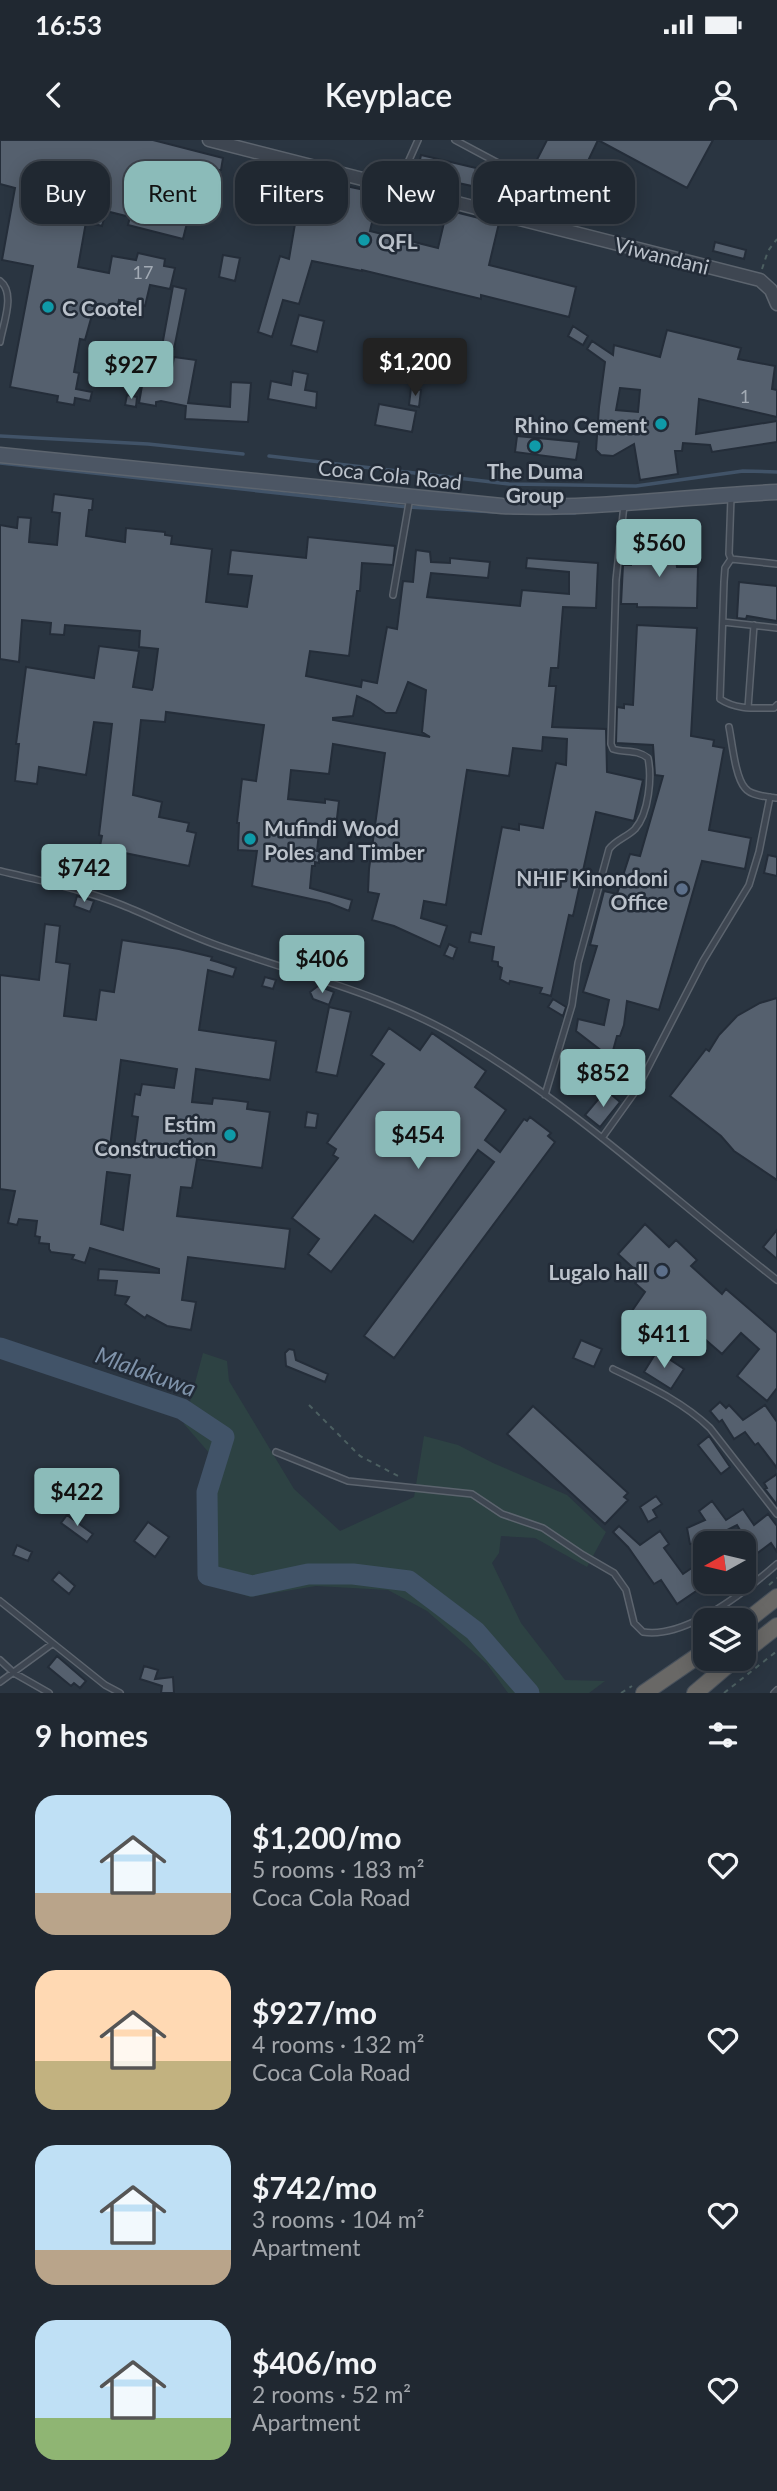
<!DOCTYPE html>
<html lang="en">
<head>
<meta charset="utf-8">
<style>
	:root { --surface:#202831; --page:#283039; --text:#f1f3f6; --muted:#a2a6ab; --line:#3d444d; --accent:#8bbbb9 }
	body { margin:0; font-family:Lato,sans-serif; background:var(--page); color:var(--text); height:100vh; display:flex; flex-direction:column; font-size:26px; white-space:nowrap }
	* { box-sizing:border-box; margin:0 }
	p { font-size:23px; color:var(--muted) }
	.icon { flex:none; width:38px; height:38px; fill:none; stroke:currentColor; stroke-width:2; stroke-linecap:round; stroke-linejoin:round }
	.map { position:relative; height:1553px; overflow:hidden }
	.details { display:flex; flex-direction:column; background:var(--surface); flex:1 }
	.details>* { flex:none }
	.hud { position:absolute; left:21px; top:21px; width:735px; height:63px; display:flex; gap:14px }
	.needle { width:46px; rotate:262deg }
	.controls { position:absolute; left:693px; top:1391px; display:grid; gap:14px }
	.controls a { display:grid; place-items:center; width:63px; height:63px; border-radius:14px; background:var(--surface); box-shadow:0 4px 18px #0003,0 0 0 2px var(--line); font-size:35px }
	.price { position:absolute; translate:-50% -60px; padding:0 16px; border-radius:7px; background:var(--accent); color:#111; font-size:23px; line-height:46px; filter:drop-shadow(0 2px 4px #0008) }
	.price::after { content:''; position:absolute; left:50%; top:42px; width:21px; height:16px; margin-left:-10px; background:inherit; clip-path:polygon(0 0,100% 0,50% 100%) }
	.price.active { background:#222; color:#fff }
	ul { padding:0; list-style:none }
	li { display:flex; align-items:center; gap:21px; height:175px; padding:0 35px }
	li span { display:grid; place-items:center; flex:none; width:196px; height:140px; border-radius:21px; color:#555 }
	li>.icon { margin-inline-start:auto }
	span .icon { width:84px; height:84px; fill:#fffc; stroke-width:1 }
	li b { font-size:30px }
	h2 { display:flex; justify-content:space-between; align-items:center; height:84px; padding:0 35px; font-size:30px }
	.pill { padding:0 24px; border-radius:21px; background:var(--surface); box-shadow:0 4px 18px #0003,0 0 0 2px var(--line); font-size:24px; line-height:63px }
	.pill.active { background:var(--accent); color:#111 }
	.status { display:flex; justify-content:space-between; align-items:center; height:49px; padding:0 35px; background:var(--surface); direction:ltr }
	.status svg { height:19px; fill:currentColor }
	header { display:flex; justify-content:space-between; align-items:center; height:91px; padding:0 35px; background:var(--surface); font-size:32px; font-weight:600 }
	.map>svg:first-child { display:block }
</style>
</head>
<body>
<div class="status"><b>16:53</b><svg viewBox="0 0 49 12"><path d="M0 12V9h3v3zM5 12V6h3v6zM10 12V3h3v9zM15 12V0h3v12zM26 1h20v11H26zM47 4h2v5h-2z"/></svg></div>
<header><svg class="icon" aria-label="back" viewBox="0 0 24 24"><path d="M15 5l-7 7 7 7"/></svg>Keyplace<svg class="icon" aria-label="person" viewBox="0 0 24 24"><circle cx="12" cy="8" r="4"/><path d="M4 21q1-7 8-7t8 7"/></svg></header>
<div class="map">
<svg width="777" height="1553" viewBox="0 0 777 1553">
	<rect width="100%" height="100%" fill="#2a3541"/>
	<path fill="#2d4243" d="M203 1213 227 1221 229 1241 294 1349 340 1391 414 1357 424 1296 458 1305 493 1323 567 1355 606 1392 587 1427 535 1398 501 1396 499 1413 492 1423 521 1483 565 1540 605 1541 589 1553H508L487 1524 427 1471 388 1450 316 1446 250 1457 203 1440 200 1378 224 1330 184 1284Z"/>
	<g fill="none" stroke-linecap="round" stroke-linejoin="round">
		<path stroke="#415368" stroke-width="3.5" d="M0 296 148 304 243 314
			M269 316 509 344 636 346 743 331 777 332
			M0 323 408 367 495 372
			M513 373H575"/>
		<path stroke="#415368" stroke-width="21" d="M0 1208 182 1269 224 1297 207 1352 208 1435 252 1446 308 1434H353L409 1441 475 1491 529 1553"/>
	</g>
	<path fill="#55606e" stroke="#242d39" stroke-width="2" fill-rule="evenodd" d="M0 0H153L223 18 221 30H216L211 48 204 47 202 56 194 55 183 99 128 85 130 77 106 71 102 86 86 82 78 127 109 133 112 116 136 120 138 113 165 119 164 126 175 128 170 149 150 145 145 166 119 160 115 179 92 175 85 200 80 199 74 232 79 233 76 249 92 252 90 261 75 258 74 265 57 262 58 256 10 247 33 126 2 120 15 48 0 44Z
		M547 0H713L687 48 598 0 564 71 521 51Z
		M421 15 476 28 472 46 417 34Z
		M303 37 379 53 370 91 438 108 447 70 499 83 489 125 576 147 569 177 481 155V159L362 130V131L312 121 299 164 283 160 272 197 258 192 280 116 289 119Z
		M390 55 415 61 414 66 389 60Z
		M715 102 746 110 744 119 713 111Z
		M223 115 240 118 235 141 219 137Z
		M173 146 186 149 174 209 162 206Z
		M299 175 324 181 317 212 291 205Z
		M573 186 588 196 583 205 568 196Z
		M667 190 741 208 738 219 775 226 772 249 777 250V277L699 259 696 294 777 281V302L712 312 710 305 683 303 682 311H675L678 334 640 340 634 304 613 316 601 315 596 310 599 267 605 222 587 209 592 201 613 215 614 205 660 217ZM620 248 640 250 638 272 616 270Z
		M174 217 196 220 188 263 230 267 231 242 251 243 248 282 185 279 186 266 161 261 156 262V266L139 263 143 240 169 244Z
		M293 231 308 234 305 250 317 252 316 268 268 259 271 241 291 245Z
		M411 248 421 250 419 267 409 265Z
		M127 255 137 257 136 267 125 265Z
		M379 264 416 271 412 292 375 285Z
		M517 296 579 302 576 320 515 312Z
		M54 354 93 359 92 370H89L86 396 125 402 126 388 165 392V395L172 396 171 404 212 409 206 462 247 467 252 436 228 434 231 410 306 418 308 397 395 406 393 425 362 423 360 451H357L349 516 310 511 306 536 361 547 362 540 377 543 387 487 397 489 403 441 413 442 416 410 430 412 431 422 450 423V418L490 422 488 438 431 433 427 457 520 466 522 450 569 454V432L526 428 527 418 598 423 596 468 563 467 558 528H551L549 546H556L552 587 606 589 607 632 643 640 634 681 596 672 573 776 569 775 551 856 540 853 542 848 510 841 509 844 500 839 502 828 498 826V822L492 821 494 807 469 802 471 792 481 794 502 687 519 690V684L543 688 556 623 566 625 567 599 543 597 542 611 513 608 509 636 467 630 446 765 424 761 421 778 447 786 440 807 394 786 372 780 379 754 368 752 369 729 385 613 333 604 329 634 291 630 288 659 325 663V659L339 661 335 695 319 693 317 711H320L319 723 315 722V726H312L310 748 352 760 349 771 329 763 252 746 257 711 238 710 239 683H237L242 639 256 641 264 585 166 572 165 582 141 580 133 655 162 662 159 677 189 683 187 691 196 693 189 726 110 710 100 706 102 696 99 695 112 584 94 582 86 635 39 627 37 644 15 641 19 604H16L26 527 94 538 99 506 139 511 133 547 152 550 153 547 158 509 139 507 140 491 65 485 64 495 50 494 51 483 22 480 19 522 0 519V385L17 388 18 377 31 378 29 402 57 405 60 373 52 372ZM408 542 426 550 422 592 430 597 333 580V578L353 576 357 556 370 562 386 573H396Z
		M674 403 677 427H698L697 468 637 467V464H621L623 425H631L630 407Z
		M739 442 777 446V481L747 476 746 479 737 478Z
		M637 485 697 488 691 596 714 600 713 606 724 608 709 690 751 698 745 729 702 721 659 870 627 861 624 885 620 896H617L611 918 576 891 578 879 604 885 609 860 583 852 597 806 590 805 604 751 617 754 630 714 640 716 663 636 655 635 653 605 616 603 617 567 624 568V564L633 565Z
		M768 715 777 717V736L764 733Z
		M77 756 94 761 90 772 74 766Z
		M45 784 60 786 56 822 70 824 64 876 96 880 100 850 114 852 122 800 179 809 212 817 211 820 218 822 236 828 233 837 208 830 199 890 276 901 270 940 196 929 192 962 212 964 213 958 233 960 248 962 247 969 270 972 262 1028 197 1019 192 1048 181 1047 177 1076 290 1089 285 1129 188 1117 182 1160 196 1162 191 1190 167 1186 147 1175 145 1178 125 1164 129 1157 115 1155 117 1141 98 1140 99 1129 159 1133V1129L90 1108 85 1123 72 1119 74 1115 51 1112 49 1109V1104L39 1103 40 1097 35 1096 37 1081 19 1079 17 1085 8 1083 15 1051 0 1049V835L39 840ZM121 920 177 929 174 948 142 944 140 955 135 954 132 976 138 977 133 1015 127 1014V1017L109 1015ZM107 1032 130 1035 123 1090 101 1084Z
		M449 804 457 808 453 819 444 815Z
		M265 837 276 840 273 849 262 846Z
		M318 846 334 852 329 865 313 859 310 852Z
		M777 858V1040L734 1011 721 996 670 956 706 909 709 911 719 895 737 876 760 863Z
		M553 859 566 867 563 876 548 867Z
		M329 867 351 872 337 936 316 932Z
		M389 888 420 910 432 893 486 931 475 947 506 970 485 1000 500 1012 524 979 527 981 530 977 551 993 548 996 555 1002 394 1218 364 1196 494 1022 478 1010 413 1102 375 1075 331 1132 308 1114 319 1099 292 1078 338 1018 333 1015 336 1009 327 1003 384 924 371 915Z
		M606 950 620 962 600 987 585 975Z
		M307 972 318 974 316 988 305 987Z
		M645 1084 669 1107 676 1100 697 1120 691 1126 722 1154 726 1149 777 1193V1248L767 1261 737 1236 759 1209 741 1193 722 1214 699 1194 684 1208 661 1188 650 1203 623 1184 645 1152 635 1143 642 1136 618 1114Z
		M777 1090V1119L763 1107Z
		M581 1200 602 1209 594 1227 573 1218Z
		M289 1209 294 1210 296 1220 328 1234 325 1242 286 1226 285 1213Z
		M657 1211 684 1229 671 1249 644 1232Z
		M720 1262 726 1268 729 1265 743 1280 765 1265 777 1282V1328L758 1303 755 1305 745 1292 734 1299 722 1280 719 1282 710 1271Z
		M533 1266 628 1353 624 1357 628 1360 605 1384 507 1294Z
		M709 1296 730 1327 721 1334 698 1305Z
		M777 1334V1365L765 1349 767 1348 764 1343Z
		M656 1356 662 1364 653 1370 657 1377 648 1382 640 1367Z
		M712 1361 726 1380 743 1369 754 1385 768 1374 777 1386V1412L771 1403 744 1423V1404H729L743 1395 737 1385 700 1404H690L687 1388 705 1380 699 1371Z
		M67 1375 93 1394 87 1402 61 1383Z
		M148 1382 169 1397 155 1417 134 1401Z
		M619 1386 640 1405 660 1391 669 1404 664 1408 683 1434 702 1421 705 1427V1445L677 1464 661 1440 654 1444 628 1407 613 1392Z
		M17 1405 32 1412 28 1421 13 1415Z
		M59 1432 75 1446 69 1454 52 1440Z
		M57 1516 86 1541 80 1548 74 1543 71 1546 48 1527Z
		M144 1526 158 1530 155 1539 173 1537 174 1553H161L162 1546 140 1539Z"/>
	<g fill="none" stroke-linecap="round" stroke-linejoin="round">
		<g stroke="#5c646e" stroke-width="8">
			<path id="service" d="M455 0 513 31
				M397 47 418 0
				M0 141C16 153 3 184 0 202
				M731 357 729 414 731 419 777 424
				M731 419 725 428 724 442 720 559C736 570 756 568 774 568L777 565
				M393 455 410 357
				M723 482 777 488
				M748 568 754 485
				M729 587C732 601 735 637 745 648 751 656 768 657 777 658
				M0 731C41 741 83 749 122 765 157 779 189 796 225 808 305 836 392 857 466 902 578 969 674 1060 777 1140
				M545 955 572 865 578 823 609 709C616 700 627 697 635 689 649 673 652 637 648 618 637 609 625 613 613 609L611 604 616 440 624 365
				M602 998 637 949 703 821 749 745 759 712 770 657
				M613 1229C648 1246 682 1261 710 1288L777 1374
				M276 1312 348 1341 472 1354 502 1374 543 1388 583 1415 614 1433 626 1450 634 1483 643 1492C686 1499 746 1451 777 1424
				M0 1461 105 1545 120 1553
				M0 1520 14 1533 49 1553
				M0 1542 52 1504
				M774 1553 777 1550"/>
		</g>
		<g stroke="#5c646e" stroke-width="15">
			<path id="tertiary" d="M209 0 760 140 771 150 777 164"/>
		</g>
		<g stroke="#5c646e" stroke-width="17">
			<path id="secondary" d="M0 315 502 366C594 370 685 356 777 352"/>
		</g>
		<g stroke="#48515c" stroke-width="18">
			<path id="trunk" d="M744 1483 777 1457
				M744 1512 777 1486
				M644 1553 705 1511
				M695 1553 735 1519"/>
		</g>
		<path stroke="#4c5f61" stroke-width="2" stroke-dasharray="5 5" stroke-linecap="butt" d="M762 129 768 111 777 99
			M309 1265 360 1316 400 1337
			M769 1445 777 1438
			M725 1480 733 1475
			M621 1553 632 1546
			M724 1553 777 1511"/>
		<use href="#service" stroke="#3e4651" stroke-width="5"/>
		<use href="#tertiary" stroke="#3e4651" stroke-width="12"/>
		<use href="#secondary" stroke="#4c5664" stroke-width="14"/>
		<use href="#trunk" stroke="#696866" stroke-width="16"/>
	</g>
	<g fill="#0f9aa8" stroke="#222b37" stroke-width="2.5">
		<circle cx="364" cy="100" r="7"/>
		<circle cx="48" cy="167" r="7"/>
		<circle cx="661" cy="284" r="7"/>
		<circle cx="535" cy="306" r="7"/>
		<circle cx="250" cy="699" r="7"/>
		<circle cx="230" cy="995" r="7"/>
	</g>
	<g fill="#5c6f8a" stroke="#222b37" stroke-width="2.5">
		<circle cx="682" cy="749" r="7"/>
		<circle cx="662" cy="1131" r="7"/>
	</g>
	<g text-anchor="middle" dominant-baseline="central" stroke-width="5" stroke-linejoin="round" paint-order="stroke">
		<g font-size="18" fill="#a2aab4">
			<text x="143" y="132">17</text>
			<text x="745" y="256">1</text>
		</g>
		<g font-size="21" font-weight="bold" fill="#bbc2cb" stroke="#222b37" text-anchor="end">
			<text x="378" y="100" text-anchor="start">QFL</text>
			<text x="62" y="167" text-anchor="start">C Cootel</text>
			<text x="647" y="284">Rhino Cement</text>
			<text x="535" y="330" text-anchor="middle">The Duma<tspan x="535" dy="24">Group</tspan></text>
			<text x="264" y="687" text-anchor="start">Mufindi Wood<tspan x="264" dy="24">Poles and Timber</tspan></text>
			<text x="668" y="737">NHIF Kinondoni<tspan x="668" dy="24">Office</tspan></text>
			<text x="216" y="983">Estim<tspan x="216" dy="24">Construction</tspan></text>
			<text x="648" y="1131">Lugalo hall</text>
		</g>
		<g font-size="21" fill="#bbc2cb" stroke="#222b37">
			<text transform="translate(662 115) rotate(14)">Viwandani</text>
			<text transform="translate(390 334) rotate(6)">Coca Cola Road</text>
		</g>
		<g font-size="23" font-style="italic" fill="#7f93aa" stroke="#222b37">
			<text transform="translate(146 1231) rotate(20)">Mlalakuwa</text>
		</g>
	</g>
</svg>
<div class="controls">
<a><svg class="needle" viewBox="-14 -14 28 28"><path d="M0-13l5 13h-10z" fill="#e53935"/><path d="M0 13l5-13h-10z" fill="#a2a6ab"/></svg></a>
<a><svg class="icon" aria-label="layers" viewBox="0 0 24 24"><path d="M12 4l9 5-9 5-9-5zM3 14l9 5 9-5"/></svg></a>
</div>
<b class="price active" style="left:415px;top:258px">$1,200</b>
<b class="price" style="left:131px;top:261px">$927</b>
<b class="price" style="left:659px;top:439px">$560</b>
<b class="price" style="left:84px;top:764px">$742</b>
<b class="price" style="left:322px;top:855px">$406</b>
<b class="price" style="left:603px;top:969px">$852</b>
<b class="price" style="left:418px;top:1031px">$454</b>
<b class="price" style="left:664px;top:1230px">$411</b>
<b class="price" style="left:77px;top:1388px">$422</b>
<div class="hud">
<a class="pill">Buy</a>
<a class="pill active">Rent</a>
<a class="pill">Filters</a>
<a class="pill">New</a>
<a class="pill">Apartment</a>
</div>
</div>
<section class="details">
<h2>9 homes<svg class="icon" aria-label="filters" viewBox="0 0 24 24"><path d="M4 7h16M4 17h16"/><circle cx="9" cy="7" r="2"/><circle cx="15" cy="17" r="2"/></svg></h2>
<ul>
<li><span style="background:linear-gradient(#bfe0f5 70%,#b9a48a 0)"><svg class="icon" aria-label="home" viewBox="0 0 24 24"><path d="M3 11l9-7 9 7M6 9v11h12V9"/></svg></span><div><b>$1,200/mo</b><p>5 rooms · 183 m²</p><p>Coca Cola Road</p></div><svg class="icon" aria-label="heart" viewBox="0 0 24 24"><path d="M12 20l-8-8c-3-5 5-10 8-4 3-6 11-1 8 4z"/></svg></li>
<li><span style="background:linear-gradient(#ffd9b3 65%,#c2b280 0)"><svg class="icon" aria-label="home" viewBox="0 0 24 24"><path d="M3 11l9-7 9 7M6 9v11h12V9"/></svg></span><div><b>$927/mo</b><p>4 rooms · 132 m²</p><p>Coca Cola Road</p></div><svg class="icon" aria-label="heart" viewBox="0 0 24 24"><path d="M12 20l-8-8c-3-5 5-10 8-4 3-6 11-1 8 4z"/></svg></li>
<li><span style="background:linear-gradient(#bfe0f5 75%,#b9a48a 0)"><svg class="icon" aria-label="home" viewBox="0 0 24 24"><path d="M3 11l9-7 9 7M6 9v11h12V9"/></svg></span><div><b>$742/mo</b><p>3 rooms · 104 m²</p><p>Apartment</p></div><svg class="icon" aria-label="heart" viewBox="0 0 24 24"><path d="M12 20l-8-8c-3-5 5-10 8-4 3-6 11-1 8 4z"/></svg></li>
<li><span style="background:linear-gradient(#bfe0f5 70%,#8fb573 0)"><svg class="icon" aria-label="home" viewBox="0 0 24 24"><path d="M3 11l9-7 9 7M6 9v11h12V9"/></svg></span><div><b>$406/mo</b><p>2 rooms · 52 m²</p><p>Apartment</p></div><svg class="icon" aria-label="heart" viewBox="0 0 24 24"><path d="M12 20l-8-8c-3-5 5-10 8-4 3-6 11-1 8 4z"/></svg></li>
</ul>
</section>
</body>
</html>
